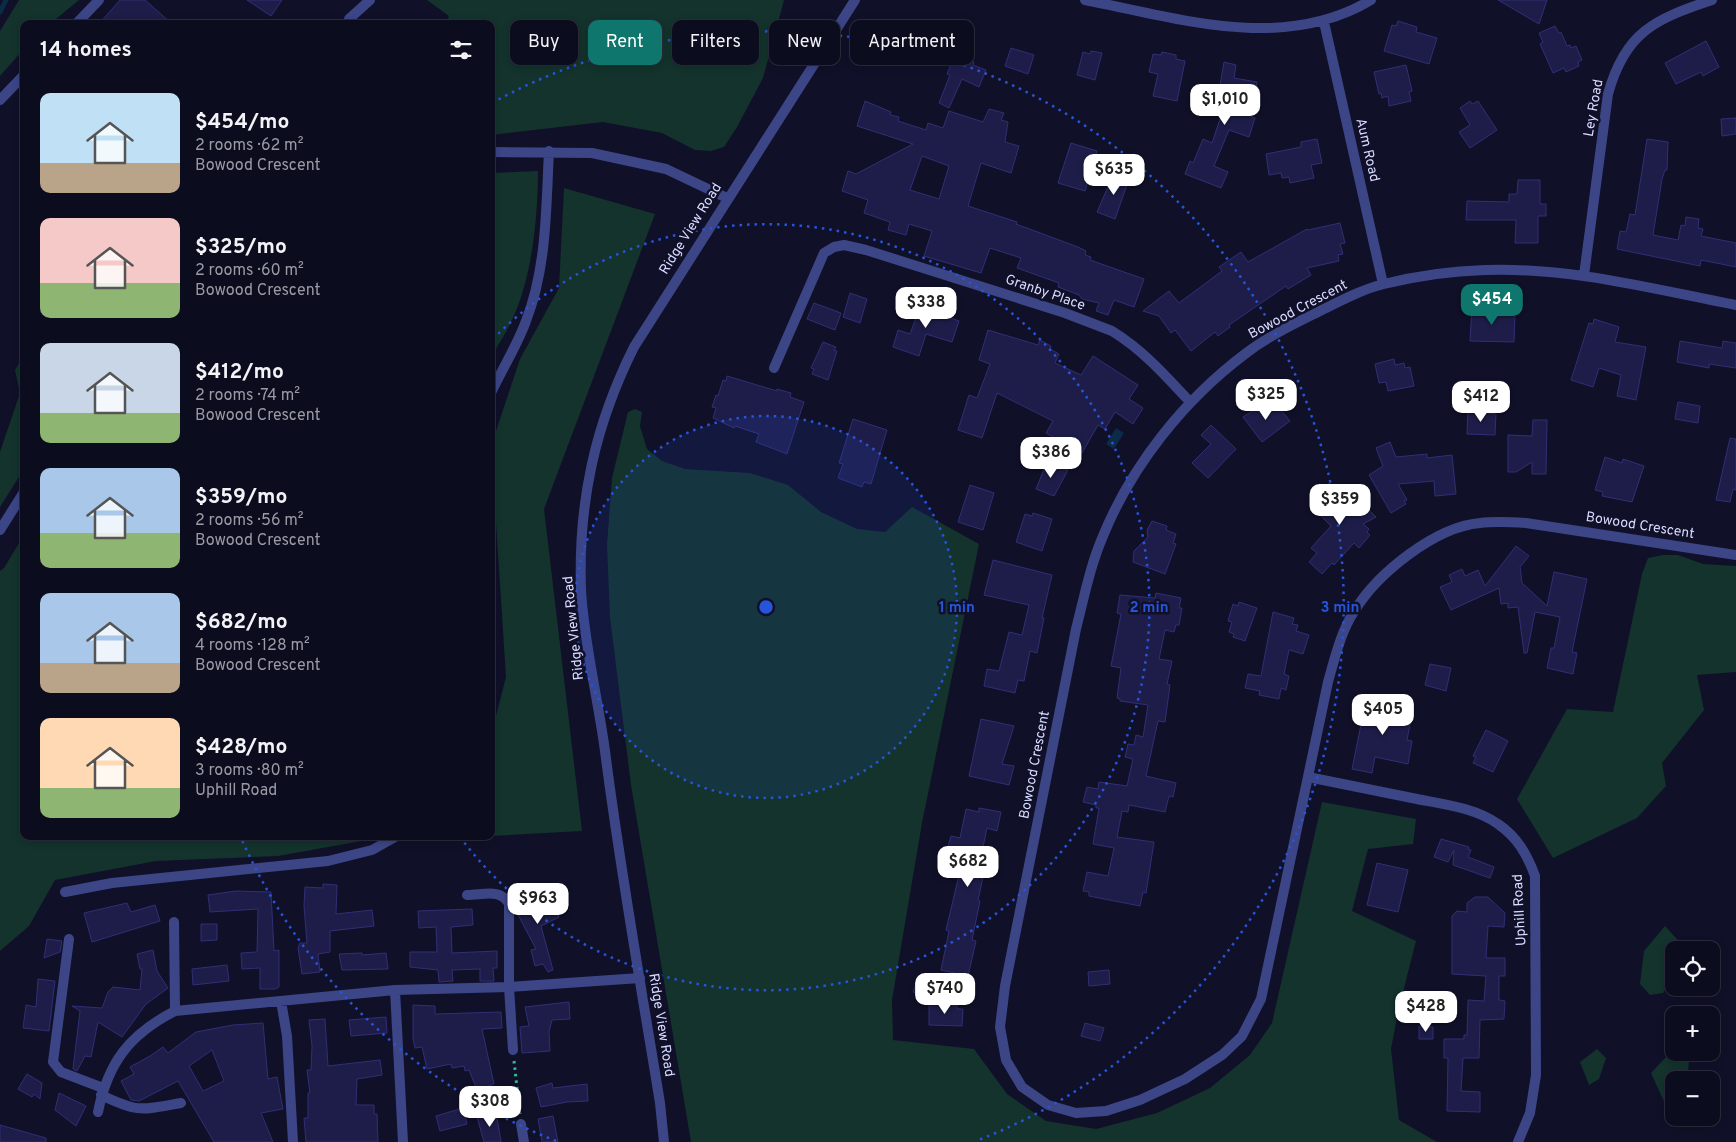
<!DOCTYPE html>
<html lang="en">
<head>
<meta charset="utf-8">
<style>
	:root { --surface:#0c0c1f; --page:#151528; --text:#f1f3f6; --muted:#9a9ba4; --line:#2c2c3d; --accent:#0f766e }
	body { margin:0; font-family:Overpass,sans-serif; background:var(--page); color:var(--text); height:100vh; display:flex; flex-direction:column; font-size:19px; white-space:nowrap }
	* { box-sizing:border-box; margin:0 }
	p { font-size:16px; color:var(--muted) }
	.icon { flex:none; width:28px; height:28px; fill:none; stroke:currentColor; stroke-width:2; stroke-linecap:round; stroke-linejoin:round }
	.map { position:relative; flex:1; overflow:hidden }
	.drawer { position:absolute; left:20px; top:20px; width:475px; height:820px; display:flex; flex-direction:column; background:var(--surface); border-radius:10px; box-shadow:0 2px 8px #0003,0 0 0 1px var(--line) }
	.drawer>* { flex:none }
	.guide { position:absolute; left:510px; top:20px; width:475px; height:45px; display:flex; gap:10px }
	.tools { position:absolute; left:1665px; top:941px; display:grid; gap:10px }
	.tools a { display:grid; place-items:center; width:55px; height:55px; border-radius:10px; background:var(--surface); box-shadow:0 2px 8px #0003,0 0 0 1px var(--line); font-size:25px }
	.price { position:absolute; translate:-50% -42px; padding:0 11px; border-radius:10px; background:#fff; color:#222; font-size:16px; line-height:32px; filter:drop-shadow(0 1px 2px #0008) }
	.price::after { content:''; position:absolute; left:50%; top:30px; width:15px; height:11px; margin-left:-8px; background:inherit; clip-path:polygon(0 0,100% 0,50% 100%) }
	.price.active { background:var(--accent); color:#fff }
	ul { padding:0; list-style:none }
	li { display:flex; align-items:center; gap:15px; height:125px; padding:0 20px }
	li span { display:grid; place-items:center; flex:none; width:140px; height:100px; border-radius:10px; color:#555 }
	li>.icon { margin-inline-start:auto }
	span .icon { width:60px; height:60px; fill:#fffc; stroke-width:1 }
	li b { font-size:21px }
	h2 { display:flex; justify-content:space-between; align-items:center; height:60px; padding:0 20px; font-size:21px }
	.chip { padding:0 18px; border-radius:10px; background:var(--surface); box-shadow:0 2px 8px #0003,0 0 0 1px var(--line); font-size:18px; line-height:45px }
	.chip.active { background:var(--accent); color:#fff }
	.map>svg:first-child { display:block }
</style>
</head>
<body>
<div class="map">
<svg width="1736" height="1142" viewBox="0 0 1736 1142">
	<rect width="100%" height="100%" fill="#101029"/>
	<path fill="#13332c" d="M19 0H79L50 24H24V49L0 76V31Z
		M427 0H784L763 78 737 127 724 147 711 151 695 150 662 133 603 122 491 135V24H446L449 16Z
		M538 171C538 217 532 278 512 320 506 333 498 345 491 357V173Z
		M564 188 655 214 544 509 582 831 491 836V735L506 677 491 446 520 359 559 288Z
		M24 355V469L0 507V452L20 393 15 370Z
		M635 409 642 412 640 426 647 449 662 461 685 469 750 473 788 485 821 512 857 529 885 532 912 507 979 544 922 823 892 1000 893 1040 974 1049 1007 1094 1046 1121 1096 1129 1157 1113 1210 1088 1250 1055 1272 1023 1322 802 1416 819 1413 844 1368 849 1352 911 1416 941 1398 1012 1391 1049 1399 1120 1437 1142H691L631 785 610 617 607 545 612 478 628 412Z
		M24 535V836H372L367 840 278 856 156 861 55 880 29 926 0 951V571L4 568Z
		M1663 555H1678L1703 564 1736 566V672L1697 675 1704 710 1662 763 1666 786 1637 818 1553 858 1517 799 1567 709 1613 712 1642 574 1648 558Z
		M1665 926 1687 950H1674V977L1663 993 1650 995 1640 984 1644 951Z
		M1597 1049 1606 1058 1599 1079 1589 1085 1580 1062Z
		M1676 1053H1690L1687 1080H1674V1107L1667 1108 1651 1073 1665 1058Z"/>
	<path fill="#0b2b47" d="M1116 428 1124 433 1114 449 1106 444Z"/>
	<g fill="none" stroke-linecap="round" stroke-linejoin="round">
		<path stroke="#0b2b47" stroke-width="5" d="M0 12 6 0"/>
	</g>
	<path fill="#1e1d49" stroke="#302f75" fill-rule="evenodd" d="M120 0H145L172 24H99Z
		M247 0H282L271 16Z
		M1498 0H1547L1539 24Z
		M1398 21 1417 27 1416 32 1437 38 1429 64 1384 51 1392 25 1396 26Z
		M1555 26 1559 33 1561 32 1567 46 1570 45 1571 48 1576 46 1582 60 1578 62 1579 66 1566 72 1564 68 1553 73 1540 44 1543 42 1539 33Z
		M1706 41 1719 67 1703 76 1701 72 1676 84 1665 63Z
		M958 47 973 53 970 60 974 62 973 65 986 70 979 87 962 79 949 108 939 103 950 75 947 74Z
		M1011 48 1034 55 1028 74 1005 66Z
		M1091 51 1102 53 1095 80 1077 75 1083 52 1090 54Z
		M1162 52 1176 55V59L1185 61 1177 101 1153 96 1158 74 1149 72 1153 54 1161 55Z
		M1224 62 1236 65 1234 78 1257 82 1250 116 1255 118 1249 137 1229 130 1214 166 1228 172 1221 188 1185 174 1190 161 1193 163 1203 139 1212 143 1227 98 1218 97Z
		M1406 65 1412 91 1409 92 1411 101 1389 106 1388 96 1382 98 1381 93 1379 94 1374 72Z
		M865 101 891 112 890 115 899 117 898 121 926 130 928 123 943 128 949 111 983 122 989 109 1004 113 1001 120 1008 122 1005 142 1019 146 1011 173 981 163 968 206 1017 222 1016 224 1078 247 1086 251 1085 255 1091 257 1090 260 1144 279 1134 307 1114 300 1108 315 1096 311 1099 303 1082 299 1079 295 1058 287 1059 283 1017 268 1021 258 990 248 981 273 924 256 932 231 909 224 906 235 888 230 890 222 864 213 868 200 842 191 848 171 856 174 913 144 857 126ZM922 156 949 166 939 199 910 190Z
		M1470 101 1472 104 1478 101 1497 130 1470 148 1459 132 1470 125 1460 108Z
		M1736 118V134L1722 136 1721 119Z
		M1317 139 1322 163 1311 165 1314 178 1290 183 1289 177 1282 178 1281 173 1269 175 1266 154 1301 147V142Z
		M1647 139 1668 142 1667 170H1665L1662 179 1653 235 1678 240 1681 225 1685 226 1686 217 1699 219 1698 228 1703 229 1701 236 1736 243V267L1701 260 1700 266 1617 249 1620 231 1626 232 1630 214 1635 215Z
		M1071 143 1097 151 1085 191 1058 183Z
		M1114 173 1129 179 1115 219 1097 212Z
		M1518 180H1540V204H1546V216H1538V243H1515L1516 220H1466L1467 201 1509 202V194H1517Z
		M1340 223 1345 243 1340 244 1343 254 1338 255 1339 261 1307 268 1311 275 1288 289 1286 286 1229 325 1230 327 1218 336 1215 332 1191 351 1175 330 1171 333 1159 316 1143 311 1169 291 1179 303 1222 271 1219 267 1241 252 1248 262 1307 229 1308 230Z
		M850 293 867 299 860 323 843 317Z
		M923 299 937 304 935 312 959 321 952 342 926 334 919 356 893 347 898 330 910 334Z
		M814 303 841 313 835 330 807 319Z
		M1472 307 1490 308V312L1515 313 1514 342 1470 341Z
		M1594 319 1619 327 1615 342 1646 347 1636 400 1617 396 1621 375 1599 368 1593 387 1571 380 1589 323 1593 324Z
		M988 330 1038 345 1040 340 1051 346 1050 349 1059 354 1055 363 1081 375 1093 356 1138 385 1129 399 1143 408 1133 424 1115 412 1105 429 1098 425 1082 453 1046 433 1053 421 997 393 982 438 958 430 969 395 977 398 990 364 979 360Z
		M1680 341 1722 348 1723 341 1736 343V368L1709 364V368L1677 362Z
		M823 342 836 347 834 350 837 351 828 380 812 374 814 369 811 368Z
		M1394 359 1395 365 1404 363 1405 368 1410 367 1414 386 1388 391 1386 382 1379 383 1375 364Z
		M727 376 777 391V389L791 393 790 397 804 402 787 454 756 442 759 434 735 426 734 428 713 418 716 408 712 407 716 395 718 396 723 380 726 381Z
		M1267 402 1272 408 1276 404 1290 421 1262 442 1243 417Z
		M1678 402 1700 406 1698 423 1675 419Z
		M1468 410 1496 414 1495 435 1467 434Z
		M853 419 887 430 871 484 864 482 862 487 838 478 843 464 839 463Z
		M1533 420H1547L1546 474H1532V462L1516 472H1508V435L1532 436Z
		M1211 425 1236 449 1208 478 1192 463 1211 444 1201 435Z
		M1730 438 1736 439V490L1733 489 1730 502 1716 500Z
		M1390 442 1396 457 1427 454V458L1452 455 1456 494 1435 496 1434 481 1398 484 1407 500 1404 501 1406 504 1391 513 1369 475 1383 466 1376 448Z
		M1605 457 1622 463 1623 459 1644 466 1632 502 1602 496 1603 492 1595 490Z
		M1047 462 1068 470 1054 496 1036 489Z
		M1329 483 1339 490 1344 485 1376 517 1363 524 1369 529 1367 532 1370 535 1359 548 1354 543 1334 565 1332 563 1322 574 1309 562 1317 553 1311 548 1331 526 1314 509 1324 499 1319 493Z
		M970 485 994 493 983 530 958 522Z
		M1033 513 1052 519 1042 551 1016 542 1025 514 1032 516Z
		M1152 521 1167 526 1166 530 1176 534 1173 543 1176 544 1165 574 1133 562 1134 551 1148 537 1147 530Z
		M1516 546 1529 556 1520 567 1522 583 1547 606 1554 572 1587 579 1572 652 1577 653 1573 674 1547 668 1551 648H1554L1560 617 1535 612 1527 653H1524L1518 607 1508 608V603L1501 604 1499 588 1451 610 1440 587 1452 582 1449 575 1462 569 1465 576 1478 570 1485 586Z
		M993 560 1052 575 1042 618H1044L1037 653 1030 651 1024 681 1018 680 1015 693 984 686 987 669 999 671 1009 632 1022 635 1029 605 984 595Z
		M1156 593 1181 598 1179 608H1182L1179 625H1176L1174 632 1165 630 1159 659 1172 661 1167 684 1170 685 1165 722 1158 721 1146 776 1176 783 1173 797 1169 796 1165 812 1129 805 1128 812 1122 811 1117 837 1154 842 1146 893 1143 892 1140 906 1089 896V892L1083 891 1087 872 1108 876 1114 848 1093 844 1099 808H1096V805L1083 802 1087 787 1098 789 1099 782 1127 786 1133 759 1125 757 1128 744 1134 745 1136 735 1143 737 1148 705 1120 701V699L1117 698 1121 668 1111 666 1121 614 1117 613 1120 595 1155 598Z
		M1239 602 1257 608 1245 641 1233 637 1234 634 1229 632 1232 622 1228 621 1233 604 1238 606Z
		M1273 612 1294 618 1292 624 1298 625 1296 631 1309 635 1303 654 1289 650 1284 674 1289 676 1286 690 1281 688 1279 699 1259 695 1260 691 1245 688 1248 674 1261 676Z
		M1430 664 1451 668 1446 691 1425 685Z
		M1366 700 1413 709 1407 740 1412 741 1408 764 1375 757 1372 773 1352 769Z
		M981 719 1014 726 1002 764 1014 766 1009 785 969 776Z
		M1486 730 1508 741 1493 772 1473 763 1476 757 1473 756Z
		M979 808 1001 812 997 831 987 828 982 852 993 855 989 869 985 868 978 900 980 901 972 940 976 941 968 976 941 970 949 931 946 930 963 858 946 854 951 836 960 838 966 809 979 812Z
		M1441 839 1469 847 1468 849 1471 850 1468 857 1494 867 1490 878 1453 865 1454 850 1448 862 1434 857Z
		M1377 863 1408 870 1398 912 1367 905Z
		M323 884 337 885 336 914 372 910 374 926 330 931V952L318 954 320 972 302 974 298 948 300 943H307L304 906 305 887 323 888Z
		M549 889 550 898 559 917 541 926 553 970 548 972 543 964 535 966 531 950 536 949 516 911V907Z
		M236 891 271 892 274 951 279 950V987L275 989H260V968L242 969 241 953 257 952 258 909 210 912 208 895Z
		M1475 897H1488L1505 913 1504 927 1488 926 1486 958H1505V976H1499V1000L1505 1001 1504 1019 1480 1020 1479 1058H1463L1461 1091 1480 1092V1112L1447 1111 1448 1058H1444V1039H1464V1035H1467L1468 1000 1484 1001 1486 976 1452 974V916L1457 911 1467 912V903Z
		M127 903 131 912 155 905 160 921 92 942 84 913Z
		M472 909 473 925 451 927 452 953 497 951V968H493L494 981H480V969L452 970 453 981 439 982 438 970 410 967V952H437L436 927 419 928 418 911Z
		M201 924H217V940L201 941Z
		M47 939 62 941 60 952 44 958Z
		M153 950 157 971 168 988 146 1004 122 1037 98 1022 91 1057 85 1056 77 1071 73 1069 80 1011 72 1006 102 1008 108 992 113 987 140 990 142 969H140L137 954Z
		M362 953V955L386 953 388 969 342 970 339 954Z
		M227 965 229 981 193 985 192 969Z
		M1109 970 1110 984 1089 986 1088 972Z
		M918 978 931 983 926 997 913 992Z
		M38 979 55 981 49 1031 23 1028 26 1005 36 1007Z
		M569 1002 570 1019 552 1020 549 1032 550 1051 522 1053 520 1027 529 1026 525 1007Z
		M929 1004 957 1005V1009H963L962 1026 929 1025Z
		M413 1005 435 1006V1014L501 1012 502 1028 482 1029 494 1084 477 1090 469 1070 465 1071 464 1066 452 1068 451 1064 427 1069 422 1047 415 1048 413 1039Z
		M386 1017 387 1033 351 1036 349 1020Z
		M325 1019 328 1066 380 1060 382 1075 357 1079 356 1105H374V1114H377L378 1142H306L304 1118H308V1093H310L307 1070H311L312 1046 309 1020Z
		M263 1023 268 1079 277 1077 283 1109 261 1113 273 1142H214L178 1081 139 1101 131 1100 121 1081 134 1074 130 1067 150 1056 163 1047 168 1053 196 1032 233 1025ZM212 1050 224 1081 203 1091 189 1066Z
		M1085 1023 1104 1028 1100 1041 1081 1036Z
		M1419 1026 1433 1027V1039H1419Z
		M27 1074 42 1083 40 1099 34 1094 32 1097 18 1089Z
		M552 1083 553 1088 587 1084 588 1101 567 1102 541 1107 536 1088Z
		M59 1093 86 1106 76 1126 55 1110Z
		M463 1108 467 1124 440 1131 436 1116Z
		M496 1112 501 1142H484L477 1117Z
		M553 1116 558 1142H542L538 1119Z
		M0 1125 46 1138V1142H0Z"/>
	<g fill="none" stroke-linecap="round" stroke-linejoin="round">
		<path stroke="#31ba9a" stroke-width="3" stroke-dasharray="2.5 4" stroke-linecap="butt" d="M514 1061 520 1114"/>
		<path stroke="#3c4687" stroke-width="10" d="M349 19 370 0
			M76 24 99 0
			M0 100 24 75
			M491 152 592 153 666 169 727 198
			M491 393C502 369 517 346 526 321 547 267 546 208 549 151
			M0 530 24 492
			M65 892 112 883 328 861 372 850 397 836
			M509 987 513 1050"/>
		<path stroke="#3c4687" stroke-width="10" d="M1085 0C1178 18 1283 53 1371 0
			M1324 22 1383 284
			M1584 275 1608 94C1625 32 1655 19 1712 0
			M1736 305C1653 289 1570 267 1485 270 1452 271 1416 276 1384 284 1363 289 1342 300 1322 310 1296 323 1268 336 1245 354 1184 400 1132 465 1103 536 1090 566 1084 598 1076 629L1005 986 1000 1027 1006 1060 1022 1087 1048 1105 1076 1113 1106 1111 1140 1100 1185 1079 1222 1055 1242 1036 1261 999 1328 682C1335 657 1341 631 1355 610 1378 573 1435 527 1480 523 1495 521 1511 522 1526 523L1736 555
			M774 368 824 253 834 247 844 245 866 250 1065 313 1112 331C1143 350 1166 376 1190 402
			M1308 777C1344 784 1381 792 1417 799 1443 804 1476 808 1498 824 1517 837 1527 854 1535 876L1536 1075 1530 1113 1518 1142
			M467 895C483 895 501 888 509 904V987
			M174 922 175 1011
			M69 939 53 1062 61 1072 103 1088
			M395 990 403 1142
			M281 1001 287 1036 293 1142
			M101 1095C139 1113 141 1110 181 1103
			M98 1112C108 1062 130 1034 175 1011L395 990 509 987 640 978
			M521 1124 524 1142"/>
		<path stroke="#3c4687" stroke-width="10" d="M664 1142 660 1103C641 986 620 869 605 751 598 698 584 644 581 590 578 502 595 425 634 347L855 0"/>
	</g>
	<circle cx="766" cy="607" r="191" fill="#2655da" fill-opacity=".12"/>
	<g fill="none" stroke="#2655da" stroke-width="2.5" stroke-dasharray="2.5 5">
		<circle cx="766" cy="607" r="191"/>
		<path d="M493 339A383 383 0 1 1 460 837"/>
		<path d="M556 1141A574 574 0 0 1 242 840M492 103A574 574 0 1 1 976 1141"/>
	</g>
	<g text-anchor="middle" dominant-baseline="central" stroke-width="5" stroke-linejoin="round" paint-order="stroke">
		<g font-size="14" fill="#d8dbff" stroke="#101029">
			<text transform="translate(1594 108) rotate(-80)">Ley Road</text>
			<text transform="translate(1367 150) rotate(77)">Aum Road</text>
			<text transform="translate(691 229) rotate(-58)">Ridge View Road</text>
			<text transform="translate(1045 293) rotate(19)">Granby Place</text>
			<text transform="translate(1298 310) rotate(-28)">Bowood Crescent</text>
			<text transform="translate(1640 526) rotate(9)">Bowood Crescent</text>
			<text transform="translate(574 628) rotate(-96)">Ridge View Road</text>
			<text transform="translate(1035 765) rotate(-79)">Bowood Crescent</text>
			<text transform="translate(1520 910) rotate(-93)">Uphill Road</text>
			<text transform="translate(661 1025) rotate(81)">Ridge View Road</text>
		</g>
	</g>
	<circle cx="766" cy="607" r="8" fill="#2655da" stroke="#101029" stroke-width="2.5"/>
	<g font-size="15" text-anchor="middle" font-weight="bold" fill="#2655da" stroke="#101029" stroke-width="5" stroke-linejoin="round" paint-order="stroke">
		<text x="957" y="612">1 min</text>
		<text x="1149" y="612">2 min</text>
		<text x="1340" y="612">3 min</text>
	</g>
</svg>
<div class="tools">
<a><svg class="icon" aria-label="locate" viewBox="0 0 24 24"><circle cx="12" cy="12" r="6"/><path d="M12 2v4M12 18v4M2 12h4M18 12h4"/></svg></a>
<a>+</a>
<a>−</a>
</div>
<b class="price" style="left:1225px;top:126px">$1,010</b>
<b class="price" style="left:1114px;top:196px">$635</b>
<b class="price active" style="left:1492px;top:326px">$454</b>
<b class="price" style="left:926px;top:329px">$338</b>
<b class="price" style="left:1266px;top:421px">$325</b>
<b class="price" style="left:1481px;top:423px">$412</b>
<b class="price" style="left:1051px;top:479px">$386</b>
<b class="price" style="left:1340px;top:526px">$359</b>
<b class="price" style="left:1383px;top:736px">$405</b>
<b class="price" style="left:968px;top:888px">$682</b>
<b class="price" style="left:538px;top:925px">$963</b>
<b class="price" style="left:945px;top:1015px">$740</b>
<b class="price" style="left:1426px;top:1033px">$428</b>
<b class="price" style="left:490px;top:1128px">$308</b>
<div class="guide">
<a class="chip">Buy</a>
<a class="chip active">Rent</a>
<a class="chip">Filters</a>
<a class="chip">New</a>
<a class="chip">Apartment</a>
</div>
<section class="drawer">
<h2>14 homes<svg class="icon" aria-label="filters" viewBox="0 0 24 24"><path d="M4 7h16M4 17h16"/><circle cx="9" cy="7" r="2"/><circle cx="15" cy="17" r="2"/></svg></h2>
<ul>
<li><span style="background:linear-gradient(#bfe0f5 70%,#b9a48a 0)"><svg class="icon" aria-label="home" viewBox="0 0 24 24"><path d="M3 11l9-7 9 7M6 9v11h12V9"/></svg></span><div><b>$454/mo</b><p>2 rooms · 62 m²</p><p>Bowood Crescent</p></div></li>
<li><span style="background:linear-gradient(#f6c9c9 65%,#8fb573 0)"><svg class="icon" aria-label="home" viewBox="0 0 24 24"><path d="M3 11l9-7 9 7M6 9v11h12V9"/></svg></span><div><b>$325/mo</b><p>2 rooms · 60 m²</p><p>Bowood Crescent</p></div></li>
<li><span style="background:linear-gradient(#c9d6e8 70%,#8fb573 0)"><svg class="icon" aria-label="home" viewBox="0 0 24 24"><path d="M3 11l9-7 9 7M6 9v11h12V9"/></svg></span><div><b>$412/mo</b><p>2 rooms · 74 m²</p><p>Bowood Crescent</p></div></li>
<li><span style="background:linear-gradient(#a9c7e8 65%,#8fb573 0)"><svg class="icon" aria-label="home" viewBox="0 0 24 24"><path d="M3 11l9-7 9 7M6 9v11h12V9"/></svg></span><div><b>$359/mo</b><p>2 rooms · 56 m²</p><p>Bowood Crescent</p></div></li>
<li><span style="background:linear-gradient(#a9c7e8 70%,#b9a48a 0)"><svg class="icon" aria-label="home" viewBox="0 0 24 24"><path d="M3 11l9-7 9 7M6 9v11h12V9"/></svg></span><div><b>$682/mo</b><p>4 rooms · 128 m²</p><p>Bowood Crescent</p></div></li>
<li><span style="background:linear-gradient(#ffd9b3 70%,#8fb573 0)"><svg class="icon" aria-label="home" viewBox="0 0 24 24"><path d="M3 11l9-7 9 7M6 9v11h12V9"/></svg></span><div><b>$428/mo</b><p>3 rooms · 80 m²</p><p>Uphill Road</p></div></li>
</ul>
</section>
</div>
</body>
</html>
